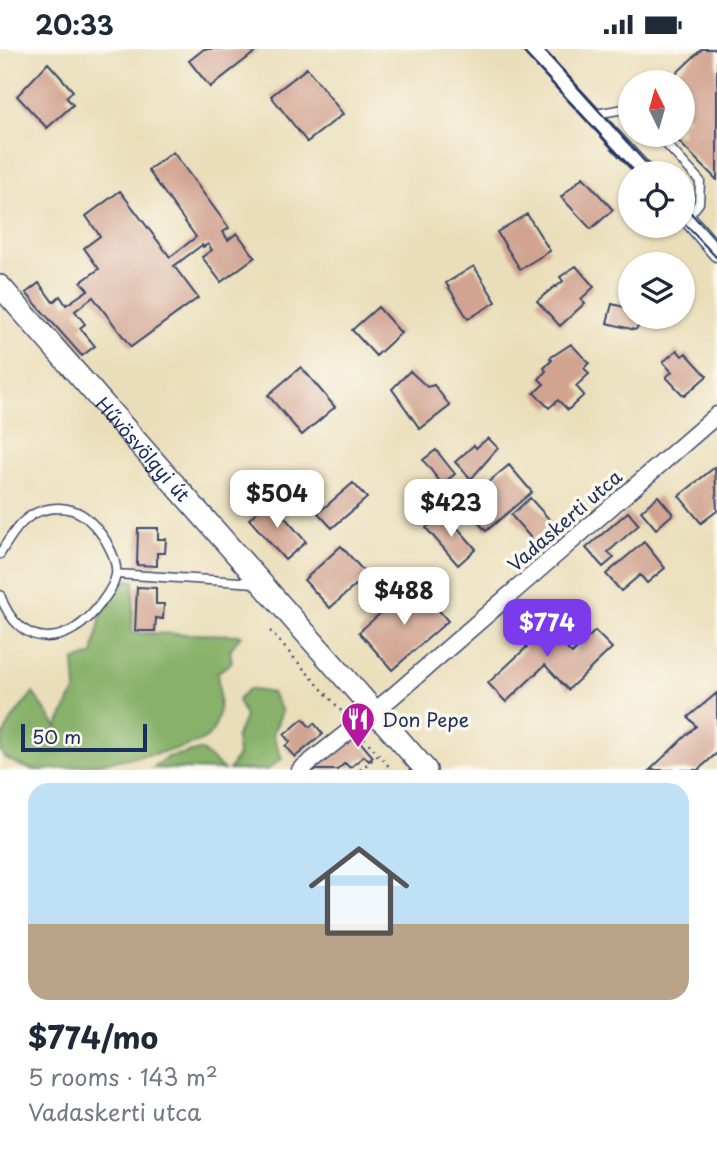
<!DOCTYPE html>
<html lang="en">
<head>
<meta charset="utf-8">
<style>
	:root { --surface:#fff; --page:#f6f6f7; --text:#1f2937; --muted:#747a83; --line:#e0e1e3; --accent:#7c3aed }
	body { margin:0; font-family:"Playpen Sans",sans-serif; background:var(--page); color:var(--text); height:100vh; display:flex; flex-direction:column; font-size:26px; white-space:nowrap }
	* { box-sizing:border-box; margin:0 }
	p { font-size:23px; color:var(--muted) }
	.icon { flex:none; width:38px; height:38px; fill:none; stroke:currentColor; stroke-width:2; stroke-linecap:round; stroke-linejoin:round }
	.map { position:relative; height:721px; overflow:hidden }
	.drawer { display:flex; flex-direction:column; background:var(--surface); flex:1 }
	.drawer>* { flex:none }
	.needle { width:46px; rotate:355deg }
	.buttons { position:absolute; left:618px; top:21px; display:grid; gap:14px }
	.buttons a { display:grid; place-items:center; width:77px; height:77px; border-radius:50%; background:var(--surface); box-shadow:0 2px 5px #0004; font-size:35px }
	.scale { position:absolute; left:21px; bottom:18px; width:126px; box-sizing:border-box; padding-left:7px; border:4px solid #1b2f5e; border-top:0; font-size:19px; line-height:24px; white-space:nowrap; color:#1b2f5e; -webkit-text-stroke:5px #fbf7ec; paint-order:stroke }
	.price { position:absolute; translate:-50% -60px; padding:0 16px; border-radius:14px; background:#fff; color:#222; font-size:23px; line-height:46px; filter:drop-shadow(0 2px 4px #0008) }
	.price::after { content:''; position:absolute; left:50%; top:42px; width:21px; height:16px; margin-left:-10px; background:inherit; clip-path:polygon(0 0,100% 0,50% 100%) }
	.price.current { background:var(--accent); color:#fff }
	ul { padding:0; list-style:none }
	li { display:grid; align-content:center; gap:14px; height:371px; padding:0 28px }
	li+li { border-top:2px solid var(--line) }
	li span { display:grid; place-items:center; height:217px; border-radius:21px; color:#555 }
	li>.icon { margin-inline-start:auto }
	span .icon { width:126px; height:126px; fill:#fffc; stroke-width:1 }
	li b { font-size:30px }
	.status { display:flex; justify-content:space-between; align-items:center; height:49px; padding:0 35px; background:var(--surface); direction:ltr }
	.status svg { height:19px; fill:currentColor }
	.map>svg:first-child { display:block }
</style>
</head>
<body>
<div class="status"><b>20:33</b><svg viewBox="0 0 49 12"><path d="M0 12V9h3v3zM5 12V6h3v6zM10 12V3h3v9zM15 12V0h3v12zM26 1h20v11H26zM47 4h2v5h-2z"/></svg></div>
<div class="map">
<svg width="717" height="721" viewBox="0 0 717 721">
	<rect width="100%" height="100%" fill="#fbf7ec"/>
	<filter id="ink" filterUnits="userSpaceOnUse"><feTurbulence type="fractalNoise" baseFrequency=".0143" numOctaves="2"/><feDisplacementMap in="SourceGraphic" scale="14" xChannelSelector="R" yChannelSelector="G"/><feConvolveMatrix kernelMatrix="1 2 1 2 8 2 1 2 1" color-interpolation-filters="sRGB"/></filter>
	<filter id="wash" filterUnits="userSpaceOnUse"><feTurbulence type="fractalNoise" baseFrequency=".00686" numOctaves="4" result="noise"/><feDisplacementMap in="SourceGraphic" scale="28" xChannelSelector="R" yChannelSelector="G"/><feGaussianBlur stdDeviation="1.57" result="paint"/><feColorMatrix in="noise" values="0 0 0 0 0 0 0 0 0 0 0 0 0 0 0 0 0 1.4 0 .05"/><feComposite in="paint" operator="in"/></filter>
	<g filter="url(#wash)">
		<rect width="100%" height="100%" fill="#eadeba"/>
		<path fill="#88b26a" stroke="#527064" stroke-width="2" d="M123 531 134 532 132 584 241 586 230 601 232 613 217 624C220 644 224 675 205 690 187 703 61 721 37 721 28 720 3 711 0 702 0 682 21 658 33 644L57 678 76 640 74 612 93 606 102 561Z
			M248 640 272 644 282 662 273 685 282 710 267 721H229L238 706 236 689 245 668 238 651Z
			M201 701 224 721 153 719 168 708Z"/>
		<g id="blocks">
			<path fill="#d1a390" d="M204 0H259L210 38 189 12Z
				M702 0H717V131L672 86H682V76L689 69 682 62V33H667Z
				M48 14 73 42 66 48 73 56 47 79 17 47Z
				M307 19 343 65 307 93 271 47Z
				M173 103 229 179 223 183 228 191 237 184 255 208 221 233 202 208 212 201 208 195 203 198 202 196 174 217 198 249 131 298 93 248 75 262 85 275 80 279 95 297 82 307 26 244 39 234 53 253 60 247 66 256 88 241 81 233 99 220 84 199 100 187 86 167 120 142 170 208 196 188 148 121Z
				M583 128 613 161 591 180 561 148Z
				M527 165 550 202 520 220 497 183Z
				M474 217 496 253 468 270 446 234Z
				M576 217 594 238 581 250 585 254 560 277 537 252 555 237 556 238 563 232 560 228Z
				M629 238 630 268H649L635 281 607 274 612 255 624 258Z
				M378 258 401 284 376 307 352 281Z
				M571 295 589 314 584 319 589 325 576 337 584 346 568 361 558 351 549 359 534 344 544 335 539 330 546 322 544 319 552 311 550 309Z
				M677 301 682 307 686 304 707 327 684 347 666 328 672 323 663 313Z
				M301 318 335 358 302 386 268 346Z
				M410 322 427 338 434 336 450 357 420 380 392 340Z
				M488 389 498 399 471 430 455 413 474 396 476 399Z
				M436 401 455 425 442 435 423 411Z
				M509 416 532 443 486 482 462 455Z
				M715 418 717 462 701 474 679 447Z
				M353 434 367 449 332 479 318 464Z
				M658 447 673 465 656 480 641 462Z
				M530 449 558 480 538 497 511 466Z
				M270 451 306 493 285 511 249 470Z
				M444 463 476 500 458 516 426 479Z
				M628 463 639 476 608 503 614 509 603 518 586 499Z
				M138 479H158V490H166L165 504H157V517L137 516Z
				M644 493 665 519 647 534 640 526 621 542 606 525Z
				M341 497 367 526 330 559 304 531Z
				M415 534 448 572 392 621 359 583Z
				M137 538 156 539V555H164L163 570 156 569 155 582H135Z
				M534 565 572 605 595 582 612 599 568 641 545 616 506 653 488 634 527 598 514 584Z
				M717 644V704L698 721H650L696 677 688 668Z
				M303 670 310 678 314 674 323 685 295 708 285 697 290 693 284 686Z
				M352 683 373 708 369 712 364 707 350 719 345 714 337 721H306Z"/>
		</g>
	</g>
	<g filter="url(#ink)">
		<use href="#blocks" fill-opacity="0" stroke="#3a496c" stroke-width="2"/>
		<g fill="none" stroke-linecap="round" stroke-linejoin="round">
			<g stroke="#3a496c" stroke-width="11">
				<path id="lane" d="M594 69 601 64 630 59
					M658 86 700 132 699 154 688 168
					M0 505C14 481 27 459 59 459 79 460 87 468 99 482 107 492 118 512 116 526 114 537 107 546 101 554 69 599 20 602 0 546
					M116 525 256 534"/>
			</g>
			<g stroke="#3a496c" stroke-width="19">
				<path id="street" d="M532 0 646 124
					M682 163 717 204
					M300 721 392 648 717 366"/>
			</g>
			<g stroke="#3a496c" stroke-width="24">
				<g id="secondary">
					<path id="s1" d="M0 237 426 721"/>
				</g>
			</g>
			<path stroke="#3a496c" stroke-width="2.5" stroke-dasharray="2 5" stroke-linecap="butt" d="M270 582 344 665
				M364 689 392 721
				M360 721 378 706"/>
			<use href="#lane" stroke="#fff" stroke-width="8"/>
			<use href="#street" stroke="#fff" stroke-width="16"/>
			<use href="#secondary" stroke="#fff" stroke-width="21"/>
			<path stroke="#1b2f5e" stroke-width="2" d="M521 0 636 124
				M543 0 655 124
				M682 154 717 193
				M682 172 717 209"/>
		</g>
	</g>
	<defs>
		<g id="restaurant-pin" transform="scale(1.75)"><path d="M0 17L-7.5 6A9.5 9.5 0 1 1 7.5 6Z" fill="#b5179e" stroke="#fbf7ec"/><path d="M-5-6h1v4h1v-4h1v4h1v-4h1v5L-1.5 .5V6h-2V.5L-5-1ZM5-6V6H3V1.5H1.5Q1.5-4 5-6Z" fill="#fff"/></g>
	</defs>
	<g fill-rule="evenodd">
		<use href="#restaurant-pin" x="358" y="670"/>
	</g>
	<g text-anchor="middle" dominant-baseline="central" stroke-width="7" stroke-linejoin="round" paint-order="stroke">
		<g font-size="19" fill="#1b2f5e" stroke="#fbf7ec">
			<text stroke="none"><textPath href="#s1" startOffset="217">Hűvösvölgyi út</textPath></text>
			<text transform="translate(564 471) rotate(-41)">Vadaskerti utca</text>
		</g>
		<g font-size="19" fill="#1b2f5e" stroke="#fbf7ec" text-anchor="start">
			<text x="382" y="670">Don Pepe</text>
		</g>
	</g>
</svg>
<div class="buttons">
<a><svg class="needle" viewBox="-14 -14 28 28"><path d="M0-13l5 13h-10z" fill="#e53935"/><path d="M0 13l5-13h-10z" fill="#747a83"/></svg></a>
<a><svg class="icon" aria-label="locate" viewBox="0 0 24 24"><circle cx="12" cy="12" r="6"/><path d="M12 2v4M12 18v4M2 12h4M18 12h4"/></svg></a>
<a><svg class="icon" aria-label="layers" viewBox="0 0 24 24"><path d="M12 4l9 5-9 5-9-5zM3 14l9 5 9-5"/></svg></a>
</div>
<div class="scale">50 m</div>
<b class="price" style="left:277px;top:481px">$504</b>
<b class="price" style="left:451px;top:490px">$423</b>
<b class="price" style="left:404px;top:578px">$488</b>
<b class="price current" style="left:547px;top:610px">$774</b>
</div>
<section class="drawer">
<ul>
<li><span style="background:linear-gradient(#bfe0f5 65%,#b9a48a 0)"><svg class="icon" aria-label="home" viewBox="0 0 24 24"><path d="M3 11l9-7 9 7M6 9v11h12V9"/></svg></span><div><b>$774/mo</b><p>5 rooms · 143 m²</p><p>Vadaskerti utca</p></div></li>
</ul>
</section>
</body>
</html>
